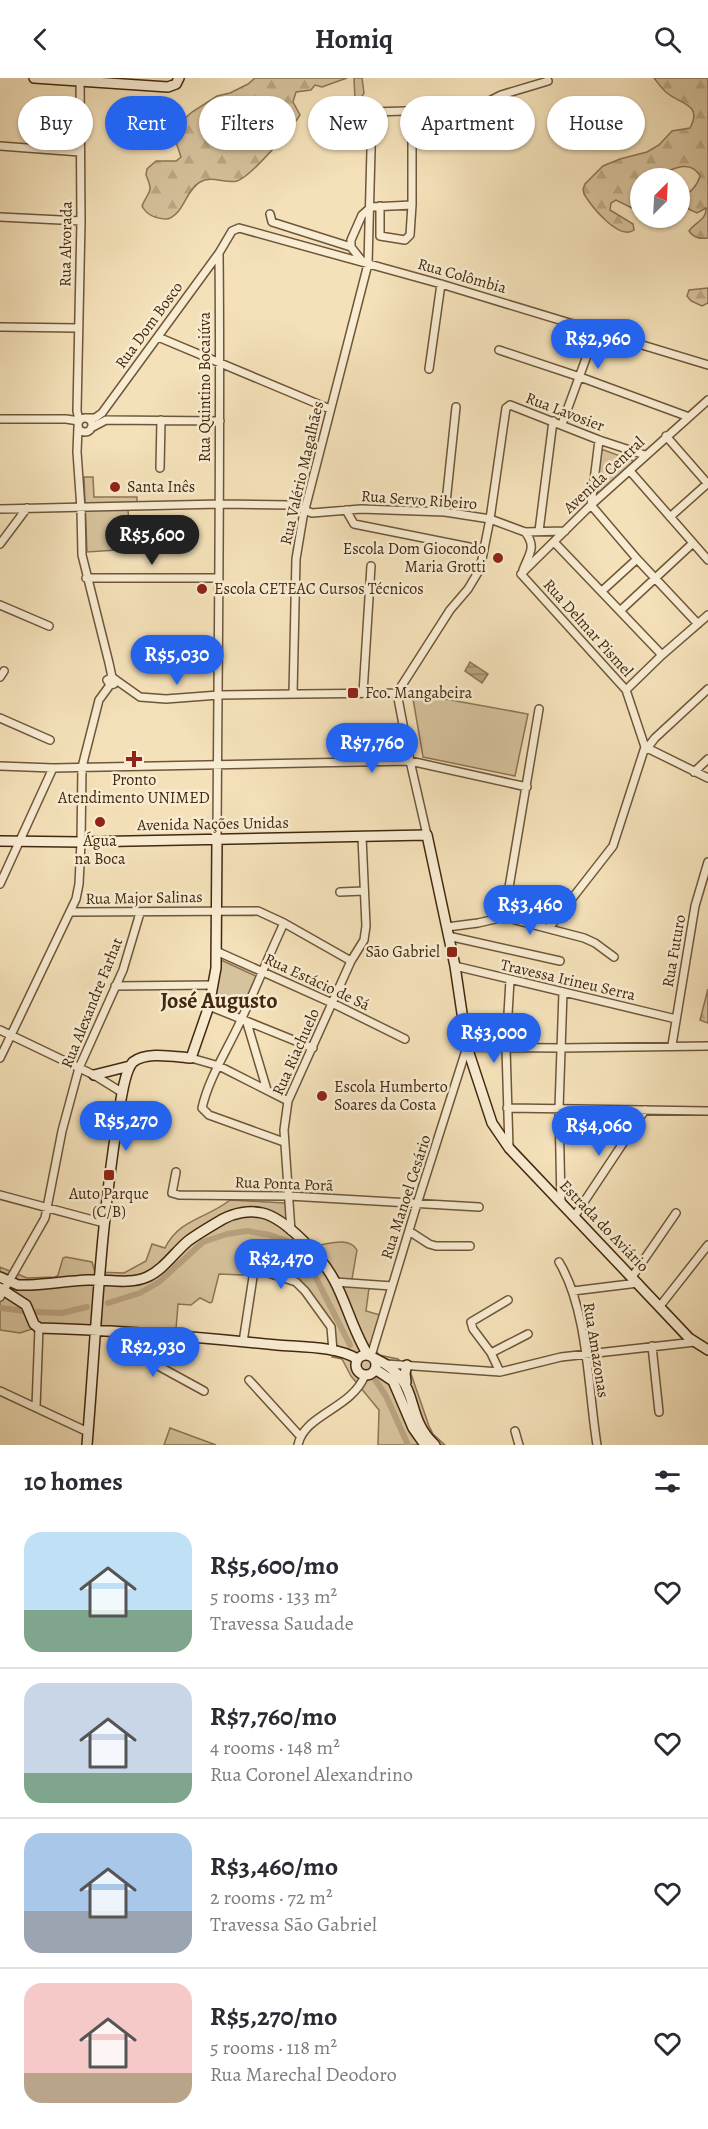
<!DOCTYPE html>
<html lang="en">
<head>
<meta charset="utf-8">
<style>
	:root { --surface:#fff; --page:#f2f2f3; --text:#2b2b33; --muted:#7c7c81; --line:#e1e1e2; --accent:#2563eb }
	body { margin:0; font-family:Alegreya,serif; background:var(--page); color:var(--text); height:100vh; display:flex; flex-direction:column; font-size:22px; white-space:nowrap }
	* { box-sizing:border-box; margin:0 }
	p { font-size:20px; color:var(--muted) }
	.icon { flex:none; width:33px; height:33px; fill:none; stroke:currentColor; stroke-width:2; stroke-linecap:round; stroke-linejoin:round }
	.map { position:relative; height:1367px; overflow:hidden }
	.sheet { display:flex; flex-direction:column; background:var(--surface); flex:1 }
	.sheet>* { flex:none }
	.hud { position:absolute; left:18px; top:18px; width:672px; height:54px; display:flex; gap:12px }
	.needle { width:39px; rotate:24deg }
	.buttons { position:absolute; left:630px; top:90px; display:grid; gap:12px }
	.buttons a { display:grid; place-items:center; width:60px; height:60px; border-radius:50%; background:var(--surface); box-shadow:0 2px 4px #0004; font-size:30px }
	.price { position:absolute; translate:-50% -51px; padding:0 14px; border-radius:21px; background:var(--accent); color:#fff; font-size:20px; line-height:39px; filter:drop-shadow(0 2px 3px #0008) }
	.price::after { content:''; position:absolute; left:50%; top:36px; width:18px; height:14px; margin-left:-9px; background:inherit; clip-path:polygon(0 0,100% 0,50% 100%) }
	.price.active { background:#222; color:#fff }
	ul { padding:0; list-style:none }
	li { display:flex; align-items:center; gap:18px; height:150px; padding:0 24px }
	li+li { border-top:2px solid var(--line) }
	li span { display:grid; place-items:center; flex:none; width:168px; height:120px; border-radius:18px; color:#555 }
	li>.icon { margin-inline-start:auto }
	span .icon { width:72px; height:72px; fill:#fffc; stroke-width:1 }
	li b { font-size:26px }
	h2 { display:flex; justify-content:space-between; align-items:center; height:72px; padding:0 24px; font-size:26px }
	.tag { padding:0 21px; border-radius:27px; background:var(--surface); box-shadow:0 2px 4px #0004; font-size:21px; line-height:54px }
	.tag.active { background:var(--accent); color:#fff }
	header { display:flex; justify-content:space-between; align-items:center; height:78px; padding:0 24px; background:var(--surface); font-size:27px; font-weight:700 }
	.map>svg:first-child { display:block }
</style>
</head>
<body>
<header><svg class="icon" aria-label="back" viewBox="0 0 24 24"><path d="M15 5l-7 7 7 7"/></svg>Homiq<svg class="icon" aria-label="search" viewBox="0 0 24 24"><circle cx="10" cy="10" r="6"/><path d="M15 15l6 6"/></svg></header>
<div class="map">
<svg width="708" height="1367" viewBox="0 0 708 1367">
	<defs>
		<pattern id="forest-firs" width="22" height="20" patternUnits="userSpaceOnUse" patternTransform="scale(1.5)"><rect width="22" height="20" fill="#d6c29c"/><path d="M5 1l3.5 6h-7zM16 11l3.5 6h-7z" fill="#b9a785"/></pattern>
		<pattern id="water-rules" width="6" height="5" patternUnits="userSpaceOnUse" patternTransform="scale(1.5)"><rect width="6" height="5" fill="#b8a27f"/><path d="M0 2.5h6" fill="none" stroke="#978466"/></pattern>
	</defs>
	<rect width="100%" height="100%" fill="#f4e1b9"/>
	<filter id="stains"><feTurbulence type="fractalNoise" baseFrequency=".00333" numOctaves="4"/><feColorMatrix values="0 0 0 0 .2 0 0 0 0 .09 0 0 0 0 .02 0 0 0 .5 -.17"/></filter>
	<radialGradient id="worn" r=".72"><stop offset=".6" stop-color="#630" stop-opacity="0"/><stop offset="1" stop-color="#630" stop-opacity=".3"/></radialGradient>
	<path fill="url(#forest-firs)" stroke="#8c7555" stroke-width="1.5" d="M255 0H347L322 9 315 7 311 12 296 14 293 24 300 37C291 51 252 98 237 103 226 106 211 97 200 104 185 113 185 134 168 141 157 141 147 138 142 128 149 111 154 116 146 97L147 91 156 83H176L181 79 174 58 183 42 192 34 217 18 230 15 248 6Z
		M354 0H362L364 15 361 20 355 21Z
		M654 0H708V160C700 161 694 160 689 153 695 144 707 142 706 130L697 135 680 127 681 121C690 114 697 109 700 98 690 79 669 93 655 99 651 101 646 100 640 100V124L634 131 616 122 611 125 610 132 633 146 634 152C619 163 592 129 584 116L583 111 585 106 603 88 620 81 647 74 659 67 672 53 690 50C703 26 680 26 667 15 662 11 658 5 654 0Z
		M708 210V225L702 228 691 223 687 218 689 212Z
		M708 911V945L700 942Z"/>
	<path fill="#d6c29c" stroke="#8c7555" stroke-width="1.5" d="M601 371 634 383 597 418Z
		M84 399H93L94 419H137V429L103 431 128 432 131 471 87 474Z
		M412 615 528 636 515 698 423 679Z
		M221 882 258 899 241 936 214 925Z
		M230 1122 285 1125 288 1135 296 1151 315 1168C329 1166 349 1158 357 1172L352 1201 369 1210 366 1233 380 1237 373 1268 379 1277 398 1281 410 1293 429 1348 433 1356 445 1367H378L379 1332 351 1298 342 1281 332 1279 335 1269 322 1232 309 1212 301 1204 255 1192 243 1197 219 1196 212 1224 210 1225 200 1220 191 1227 178 1226 176 1251 173 1253 41 1248 20 1255 0 1252V1189L27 1200 55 1199 58 1197 63 1180 66 1179 92 1184 95 1194 124 1195 146 1183 152 1166 165 1170C179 1141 206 1141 230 1122Z
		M170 1350 216 1367H164Z"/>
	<path fill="url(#water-rules)" stroke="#897152" stroke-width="1.5" d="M470 584 488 596 482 605 465 593Z"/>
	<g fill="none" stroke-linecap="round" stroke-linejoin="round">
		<path stroke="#b8a27f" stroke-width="6" d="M108 1225 140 1215 159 1204 203 1164 227 1156 247 1153 270 1157 290 1164 311 1190 350 1267
			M1 1230 25 1233
			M37 1234 62 1235 87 1229
			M374 1300 386 1318 408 1367"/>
		<g stroke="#6f5639" stroke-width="10">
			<path id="street" d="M0 68 80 74
				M380 128V158L405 162 410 157 412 127
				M270 136 272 144 351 169
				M0 139 81 143
				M362 183 351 169V162L362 137 371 129 412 127V33
				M0 249 78 250
				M158 259 330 331
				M499 272 580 299 689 339
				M429 291 441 206
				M86 340H95L102 335 219 175 232 153 239 150 441 206 708 287
				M78 347a7 7 0 1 1 14 0a7 7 0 1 1-14 0Z
				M0 341H66L79 343
				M79 342 77 333 81 143 80 0
				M562 346 596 253
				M78 349 77 374 81 431 82 477 109 585 112 599 116 602 114 606 110 607 107 602 112 599
				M91 350 106 342 220 343
				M666 358 708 406
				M599 362 591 427 637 481 698 546
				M160 390 161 342
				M630 393 708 482
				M0 431 221 426 290 427 312 435 361 431 445 434 490 441 525 454 565 453
				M346 432 354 446 484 472
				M445 434 456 329
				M670 439 708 405
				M539 453 553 343
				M554 464 662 577
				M0 466 27 430
				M523 492C529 476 537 469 525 454
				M521 496 591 427 708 322
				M521 496 626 612 645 669
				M86 500H218
				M602 513 637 481
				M0 527 49 548
				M621 532 693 465
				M0 599 4 593
				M116 602 140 619 166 621 219 617 397 615
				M626 612 662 577 708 537
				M363 615 371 488
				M397 615 450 532 468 511 480 491 490 441 506 330 510 327 599 362 645 377
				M397 615 410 683 427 757
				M293 616 296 481 303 439 368 186 372 34 474 31 501 17 548 3
				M0 640 50 662
				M645 669 708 700
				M648 669 655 660 708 611
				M0 688 53 690 410 683 527 709
				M694 694 708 681
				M217 761C218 565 221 370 219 175
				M0 806 53 690
				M340 814 364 813
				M71 834 258 833 284 845 351 883
				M504 839 539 631
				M284 845C269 877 256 910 241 942 228 971 209 999 202 1030L209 1037 284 1064
				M447 849 478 845 504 839 584 860 595 865 614 879
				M549 850 613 768 645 669
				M448 858 560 883
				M216 873 332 925 405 961
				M455 888 676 941
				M115 908 213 907
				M209 928 313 970
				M247 945 267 1012
				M0 952 94 997 123 1015
				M672 967 695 828 708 784
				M0 980 76 821 79 806 81 764 82 689 99 622 110 607
				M191 980 219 988 288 1023
				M507 1030 708 1033
				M509 1070 506 970 510 902
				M176 1094 172 1115 179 1117 289 1118 479 1129
				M0 1117 104 1145
				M561 1125 559 1030 563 914
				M574 1139 645 1032
				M291 1153 284 1052 288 1023 351 883 364 862 366 848 362 759
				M409 1153 429 1166 436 1168H470
				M559 1184C588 1232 588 1311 597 1367
				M632 1199 676 1135
				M335 1204 392 1208
				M573 1213 638 1205
				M0 1219 45 1140 62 1053 79 990 123 892 140 835
				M660 1228 708 1167
				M148 1256V1281L151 1284 204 1313
				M243 1264 253 1199 255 1194H265L296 1204 305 1213 331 1249 333 1273
				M652 1268 659 1334
				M491 1275 528 1256
				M371 1278 417 1126 467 969 560 970 708 968
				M386 1286 500 1294 561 1279 695 1264
				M500 1294 491 1275 473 1251 471 1244 508 1222
				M249 1302 300 1358
				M0 1313 88 1354
				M36 1329 39 1250
				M515 1353 519 1367
				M298 1367C304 1336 352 1331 365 1297"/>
		</g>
		<g stroke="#43280e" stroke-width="12">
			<path id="secondary" d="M34 0 168 9 176 6 179 0
				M0 763 81 764 427 757 455 888 467 969 492 1045 509 1070 689 1260 708 1272
				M94 997 130 988
				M0 1199 18 1207H29C49 1206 68 1203 88 1202 107 1201 129 1207 147 1199 163 1192 174 1175 188 1163 199 1155 211 1148 223 1141 234 1135 249 1132 262 1135 286 1140 323 1181 334 1202 347 1226 353 1253 368 1277
				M0 1210 26 1227 34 1246 39 1250C118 1252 198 1259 277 1267 299 1269 338 1268 357 1281
				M356 1287a10 10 0 1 1 20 0a10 10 0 1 1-20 0Z
				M374 1280C425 1304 401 1335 435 1367
				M375 1291 393 1303 413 1350 425 1367
				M406 1304 405 1295 407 1287
				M87 1367C96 1258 100 1149 118 1041 120 1028 124 993 133 984 147 973 175 979 191 980L209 928 216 890 217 761"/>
		</g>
		<use href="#street" stroke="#f8ecd2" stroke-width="7"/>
		<use href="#secondary" stroke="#f8ecd2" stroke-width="9"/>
	</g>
	<g fill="#8f2418" stroke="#f8ecd2" stroke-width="2">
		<circle cx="115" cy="409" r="6"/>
		<circle cx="498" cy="480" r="6"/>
		<circle cx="202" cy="511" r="6"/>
		<rect x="347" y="609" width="12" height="12" rx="3"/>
		<path d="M131 672h6v6h6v6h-6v6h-6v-6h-6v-6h6z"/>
		<circle cx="100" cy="744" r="6"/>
		<rect x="446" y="868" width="12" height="12" rx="3"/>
		<circle cx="322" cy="1018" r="6"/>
		<rect x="103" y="1091" width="12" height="12" rx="3"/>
	</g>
	<g text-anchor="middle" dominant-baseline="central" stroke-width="5" stroke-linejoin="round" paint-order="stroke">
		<g font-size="16" fill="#43280e" stroke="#f8ecd2">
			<text transform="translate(66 166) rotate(-89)">Rua Alvorada</text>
			<text transform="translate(462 198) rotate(16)">Rua Colômbia</text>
			<text transform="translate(149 247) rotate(-54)">Rua Dom Bosco</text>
			<text transform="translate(205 309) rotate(-90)">Rua Quintino Bocaiúva</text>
			<text transform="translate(565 334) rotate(21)">Rua Lavosier</text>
			<text transform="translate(302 395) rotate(-77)">Rua Valério Magalhães</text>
			<text transform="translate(604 397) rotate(-43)">Avenida Central</text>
			<text transform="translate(419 422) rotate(4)">Rua Servo Ribeiro</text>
			<text transform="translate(588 550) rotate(48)">Rua Delmar Pismel</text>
			<text transform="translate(213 746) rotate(-1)">Avenida Nações Unidas</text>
			<text transform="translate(144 820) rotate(-1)">Rua Major Salinas</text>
			<text transform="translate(674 873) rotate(-80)">Rua Futuro</text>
			<text transform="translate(568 902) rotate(13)">Travessa Irineu Serra</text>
			<text transform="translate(317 904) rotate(25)">Rua Estácio de Sá</text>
			<text transform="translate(92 925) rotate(-68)">Rua Alexandre Farhat</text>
			<text transform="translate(296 974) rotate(-66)">Rua Riachuelo</text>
			<text transform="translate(284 1106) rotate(2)">Rua Ponta Porã</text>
			<text transform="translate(406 1119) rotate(-72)">Rua Manoel Cesário</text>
			<text transform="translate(604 1148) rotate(46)">Estrada do Aviário</text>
			<text transform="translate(596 1272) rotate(81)">Rua Amazonas</text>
		</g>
		<g font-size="16" fill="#43280e" stroke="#f8ecd2" text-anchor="start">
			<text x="127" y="409">Santa Inês</text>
			<text x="486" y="471" text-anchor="end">Escola Dom Giocondo<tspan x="486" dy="18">Maria Grotti</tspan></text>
			<text x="214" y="511">Escola CETEAC Cursos Técnicos</text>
			<text x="365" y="615">Fco. Mangabeira</text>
			<text x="134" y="702" text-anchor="middle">Pronto<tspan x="134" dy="18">Atendimento UNIMED</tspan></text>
			<text x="100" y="763" text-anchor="middle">Água<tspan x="100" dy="18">na Boca</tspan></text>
			<text x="440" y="874" text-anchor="end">São Gabriel</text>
			<text x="334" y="1009">Escola Humberto<tspan x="334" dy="18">Soares da Costa</tspan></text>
			<text x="109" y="1116" text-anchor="middle">Auto Parque<tspan x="109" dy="18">(C/B)</tspan></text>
		</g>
		<g font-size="22" font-weight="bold" fill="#43280e" stroke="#f8ecd2">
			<text x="219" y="923">José Augusto</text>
		</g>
	</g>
	<rect width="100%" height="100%" filter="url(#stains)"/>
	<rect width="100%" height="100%" fill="url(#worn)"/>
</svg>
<div class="buttons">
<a><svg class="needle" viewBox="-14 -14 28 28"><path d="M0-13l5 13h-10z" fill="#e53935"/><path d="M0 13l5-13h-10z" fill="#7c7c81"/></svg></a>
</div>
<b class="price" style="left:598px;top:292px">R$2,960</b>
<b class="price active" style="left:152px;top:488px">R$5,600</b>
<b class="price" style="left:177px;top:608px">R$5,030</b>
<b class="price" style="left:372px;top:696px">R$7,760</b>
<b class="price" style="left:530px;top:858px">R$3,460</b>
<b class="price" style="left:494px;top:986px">R$3,000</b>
<b class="price" style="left:126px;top:1074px">R$5,270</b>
<b class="price" style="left:599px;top:1079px">R$4,060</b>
<b class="price" style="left:281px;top:1212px">R$2,470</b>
<b class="price" style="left:153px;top:1300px">R$2,930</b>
<div class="hud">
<a class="tag">Buy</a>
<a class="tag active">Rent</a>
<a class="tag">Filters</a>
<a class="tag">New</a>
<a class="tag">Apartment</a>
<a class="tag">House</a>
</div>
</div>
<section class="sheet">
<h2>10 homes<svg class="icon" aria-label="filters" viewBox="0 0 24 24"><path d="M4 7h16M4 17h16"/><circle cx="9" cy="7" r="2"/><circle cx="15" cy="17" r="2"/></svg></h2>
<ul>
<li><span style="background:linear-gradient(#bfe0f5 65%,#7fa58c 0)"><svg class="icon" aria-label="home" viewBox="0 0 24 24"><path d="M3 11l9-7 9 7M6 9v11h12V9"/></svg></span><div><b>R$5,600/mo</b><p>5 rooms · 133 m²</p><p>Travessa Saudade</p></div><svg class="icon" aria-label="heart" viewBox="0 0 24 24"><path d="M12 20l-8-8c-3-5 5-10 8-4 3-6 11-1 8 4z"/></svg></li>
<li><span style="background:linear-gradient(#c9d6e8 75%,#7fa58c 0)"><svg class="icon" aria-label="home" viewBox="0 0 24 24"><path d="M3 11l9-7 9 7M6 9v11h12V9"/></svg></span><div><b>R$7,760/mo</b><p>4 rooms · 148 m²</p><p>Rua Coronel Alexandrino</p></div><svg class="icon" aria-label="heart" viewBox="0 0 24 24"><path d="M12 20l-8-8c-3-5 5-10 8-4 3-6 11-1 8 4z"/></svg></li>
<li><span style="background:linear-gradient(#a9c7e8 65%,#9aa5b1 0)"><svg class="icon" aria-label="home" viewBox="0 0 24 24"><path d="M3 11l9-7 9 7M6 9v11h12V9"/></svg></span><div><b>R$3,460/mo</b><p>2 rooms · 72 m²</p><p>Travessa São Gabriel</p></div><svg class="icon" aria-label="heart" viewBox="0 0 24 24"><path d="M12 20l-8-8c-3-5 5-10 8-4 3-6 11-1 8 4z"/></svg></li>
<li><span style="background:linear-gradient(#f6c9c9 75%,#b9a48a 0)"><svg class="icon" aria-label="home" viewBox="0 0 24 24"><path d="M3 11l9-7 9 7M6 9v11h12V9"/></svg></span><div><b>R$5,270/mo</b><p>5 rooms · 118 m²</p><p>Rua Marechal Deodoro</p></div><svg class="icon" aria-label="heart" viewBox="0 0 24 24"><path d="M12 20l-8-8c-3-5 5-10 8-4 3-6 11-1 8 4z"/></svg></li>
</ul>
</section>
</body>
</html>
